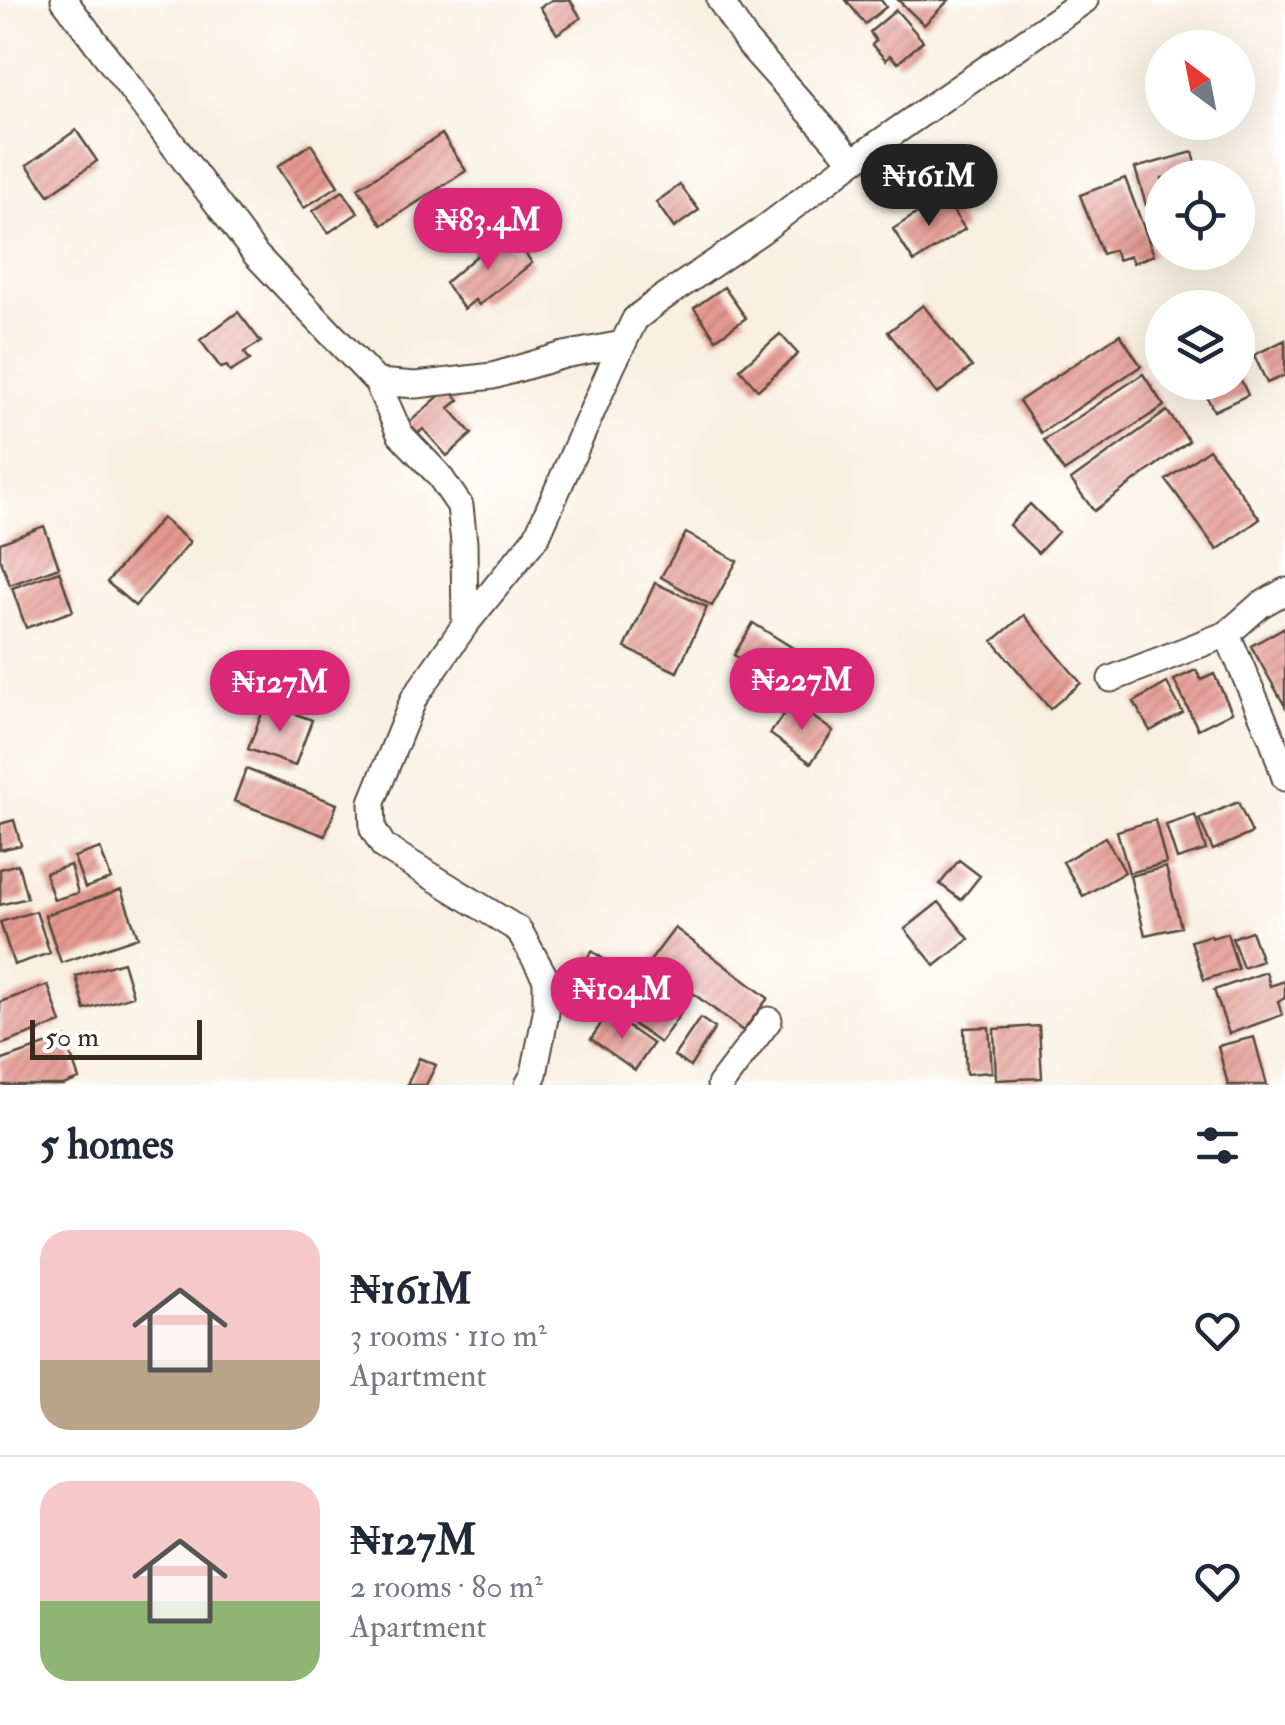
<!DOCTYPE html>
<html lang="en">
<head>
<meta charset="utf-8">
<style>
	:root { --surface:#fff; --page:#f6f6f7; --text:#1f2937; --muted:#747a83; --line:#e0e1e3; --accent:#db2777 }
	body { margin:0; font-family:"IM FELL Double Pica",serif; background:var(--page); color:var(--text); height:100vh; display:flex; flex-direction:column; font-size:38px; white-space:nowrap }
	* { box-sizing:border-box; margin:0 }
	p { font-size:32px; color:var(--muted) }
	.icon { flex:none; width:55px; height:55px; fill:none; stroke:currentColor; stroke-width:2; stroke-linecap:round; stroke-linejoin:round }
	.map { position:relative; height:1085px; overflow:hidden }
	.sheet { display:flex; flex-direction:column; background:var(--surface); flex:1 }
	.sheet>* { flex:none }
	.needle { width:65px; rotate:328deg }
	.controls { position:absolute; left:1145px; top:30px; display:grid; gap:20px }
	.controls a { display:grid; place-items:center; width:110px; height:110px; border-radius:50%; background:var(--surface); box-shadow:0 10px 40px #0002; font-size:50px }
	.scale { position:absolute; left:30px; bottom:25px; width:172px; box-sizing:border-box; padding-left:10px; border:5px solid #3b2a1e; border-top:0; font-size:28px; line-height:35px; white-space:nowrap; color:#3b2a1e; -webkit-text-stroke:8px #fff; paint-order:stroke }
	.price { position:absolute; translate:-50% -85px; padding:0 22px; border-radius:35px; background:var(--accent); color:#fff; font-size:32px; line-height:65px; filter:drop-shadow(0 2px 5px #0008) }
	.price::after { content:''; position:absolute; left:50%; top:60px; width:30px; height:22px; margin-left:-15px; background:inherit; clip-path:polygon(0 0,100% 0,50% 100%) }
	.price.on { background:#222; color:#fff }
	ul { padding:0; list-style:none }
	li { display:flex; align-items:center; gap:30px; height:250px; padding:0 40px }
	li+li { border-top:2px solid var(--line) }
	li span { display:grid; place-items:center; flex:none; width:280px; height:200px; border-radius:30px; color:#555 }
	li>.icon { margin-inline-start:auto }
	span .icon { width:120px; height:120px; fill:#fffc; stroke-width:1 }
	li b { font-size:42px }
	h2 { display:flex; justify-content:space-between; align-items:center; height:120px; padding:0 40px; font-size:42px }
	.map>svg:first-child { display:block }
</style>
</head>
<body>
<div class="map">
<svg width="1285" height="1085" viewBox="0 0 1285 1085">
	<defs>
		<pattern id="building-hatch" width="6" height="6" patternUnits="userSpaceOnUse" patternTransform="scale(2.5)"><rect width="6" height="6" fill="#e69a92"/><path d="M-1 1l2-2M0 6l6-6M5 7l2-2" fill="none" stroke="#bc7e77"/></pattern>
	</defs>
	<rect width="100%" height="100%" fill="#fff"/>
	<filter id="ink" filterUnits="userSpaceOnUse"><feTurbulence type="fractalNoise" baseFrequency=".01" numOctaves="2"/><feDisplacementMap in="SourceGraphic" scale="20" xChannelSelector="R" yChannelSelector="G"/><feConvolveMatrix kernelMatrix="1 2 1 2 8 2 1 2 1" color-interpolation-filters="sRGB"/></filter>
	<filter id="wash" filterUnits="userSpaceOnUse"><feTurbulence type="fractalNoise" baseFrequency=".0048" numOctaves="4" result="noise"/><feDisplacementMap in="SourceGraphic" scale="40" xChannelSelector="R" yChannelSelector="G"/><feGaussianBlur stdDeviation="2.25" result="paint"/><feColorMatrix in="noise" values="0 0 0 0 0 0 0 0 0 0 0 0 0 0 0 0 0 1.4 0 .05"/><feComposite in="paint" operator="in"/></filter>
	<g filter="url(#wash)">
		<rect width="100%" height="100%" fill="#f8f0e1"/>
		<g id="blocks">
			<path fill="url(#building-hatch)" d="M552 0H570L581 18 557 34 540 7Z
				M846 0H881L886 7 865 24Z
				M898 0H949L924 25Z
				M896 10 923 41 898 63 890 55 886 60 872 45 876 41 870 32Z
				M76 130 97 161 49 195 27 165Z
				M442 134 466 171 382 225 358 188Z
				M311 144 338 186 304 208 277 167Z
				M1193 152 1200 178H1162V200L1146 205 1135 168Z
				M1125 178 1154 255 1133 263 1130 256 1118 260 1114 250 1102 254 1080 195Z
				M680 185 699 210 674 228 656 202Z
				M343 191 358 213 328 233 313 211Z
				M943 196 965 229 914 262 893 229Z
				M502 234 515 253 522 248 532 263 479 305 475 300 464 309 445 283Z
				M724 287 746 318 716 339 694 308Z
				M923 305 972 367 937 394 888 332Z
				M238 312 261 342 244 352 250 360 230 372 227 366 221 368 200 340Z
				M780 334 798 354 758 390 740 369Z
				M1120 334 1141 366 1041 433 1019 401Z
				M1285 340V375L1267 383 1254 355Z
				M1143 374 1164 406 1064 472 1044 440Z
				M1238 374 1248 395 1214 411 1203 389 1217 382H1238Z
				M448 388 459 400 449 408 472 434 447 456 423 429 412 439 402 429Z
				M1167 411 1189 441 1094 511 1071 480Z
				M1209 449 1260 519 1217 550 1166 480Z
				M1030 504 1058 532 1038 553 1009 525Z
				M162 518 190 542 135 606 107 582Z
				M44 526 59 567 10 585 0 558V543Z
				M686 533 737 561 712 606 661 577Z
				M59 571 73 611 26 628 12 588Z
				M655 583 707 607 677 672 625 648Z
				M1024 615 1081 683 1050 709 993 641Z
				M753 623 793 648 788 654 797 659 790 670 783 666 775 680 734 655Z
				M1285 627V706L1251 646Z
				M1196 670 1201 680 1214 674 1232 712 1198 729 1174 680Z
				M1167 683 1183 713 1150 731 1134 702Z
				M792 702 833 731 811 763 770 734Z
				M266 703 312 720 295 766 248 749Z
				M246 769 337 804 325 836 234 801Z
				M1238 802 1252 833 1213 850 1199 819Z
				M1195 815 1206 850 1177 859 1166 825Z
				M14 820 21 845 0 850V824Z
				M1155 820 1166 863 1129 873 1117 831Z
				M1105 837 1125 872 1083 896 1063 862Z
				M100 848 111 879 85 888 74 857Z
				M959 860 980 876 961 900 940 884Z
				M18 864 27 898 0 905V869Z
				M70 865 78 893 54 900 45 873Z
				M1166 867 1181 927 1145 935 1130 876Z
				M121 890 138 937 61 963 45 915Z
				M939 902 969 939 935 966 905 929Z
				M36 911 50 953 14 965 0 922Z
				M675 928 768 998 743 1031 650 961Z
				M1251 931 1262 961 1243 968 1232 938Z
				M1227 933 1238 969 1204 980 1191 941 1211 935 1212 938Z
				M592 951 681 1013 660 1043 571 980Z
				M123 962 133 996 85 1010 76 976Z
				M1266 972 1270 986 1285 981V998L1278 1001 1282 1015 1229 1034 1214 990Z
				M48 985 61 1023 0 1045V1002Z
				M608 1013 653 1044 635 1070 591 1039Z
				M700 1018 715 1028 690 1067 674 1056Z
				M1039 1026 1042 1078 996 1080 994 1029Z
				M989 1027 992 1072 966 1074 964 1028Z
				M1254 1037 1267 1085H1228L1218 1046Z
				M65 1038 79 1079 63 1085H0V1061Z
				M419 1058 436 1065 426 1085H407Z"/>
		</g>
	</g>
	<g filter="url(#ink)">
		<use href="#blocks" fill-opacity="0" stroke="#57483b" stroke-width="2.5"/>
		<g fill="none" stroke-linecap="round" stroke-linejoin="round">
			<g stroke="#57483b" stroke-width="29">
				<path id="minor" d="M64 0 256 255 377 382 400 434 438 474 460 506 464 543 465 625
					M720 0 747 42 853 161
					M377 382 416 385 493 376 564 355 623 344
					M1227 634 1273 741 1285 778
					M1111 679 1227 634 1259 606 1285 591
					M528 1085 534 1074 546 1013V979L519 930 384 847 373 829 372 802 414 698 465 625 537 536 612 366 635 319 658 301 760 232 853 161 1085 0
					M720 1085 769 1020"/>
			</g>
			<use href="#minor" stroke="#fff" stroke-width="25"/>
		</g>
	</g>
</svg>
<div class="controls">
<a><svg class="needle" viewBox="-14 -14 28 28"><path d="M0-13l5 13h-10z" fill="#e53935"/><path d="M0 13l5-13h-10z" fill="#747a83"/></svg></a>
<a><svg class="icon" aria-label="locate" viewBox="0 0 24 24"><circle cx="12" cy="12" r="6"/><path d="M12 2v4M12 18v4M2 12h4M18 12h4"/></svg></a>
<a><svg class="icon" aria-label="layers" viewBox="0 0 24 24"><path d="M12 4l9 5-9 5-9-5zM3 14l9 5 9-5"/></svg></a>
</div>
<div class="scale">50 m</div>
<b class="price on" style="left:929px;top:229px">₦161M</b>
<b class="price" style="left:488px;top:273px">₦83.4M</b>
<b class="price" style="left:802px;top:733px">₦227M</b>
<b class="price" style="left:280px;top:735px">₦127M</b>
<b class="price" style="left:622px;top:1042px">₦104M</b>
</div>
<section class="sheet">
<h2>5 homes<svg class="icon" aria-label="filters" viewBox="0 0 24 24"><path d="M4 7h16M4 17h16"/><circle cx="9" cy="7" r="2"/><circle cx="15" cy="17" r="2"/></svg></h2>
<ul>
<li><span style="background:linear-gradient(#f6c9c9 65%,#b9a48a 0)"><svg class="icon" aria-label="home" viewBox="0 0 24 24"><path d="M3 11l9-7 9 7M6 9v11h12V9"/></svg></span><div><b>₦161M</b><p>3 rooms · 110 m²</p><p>Apartment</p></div><svg class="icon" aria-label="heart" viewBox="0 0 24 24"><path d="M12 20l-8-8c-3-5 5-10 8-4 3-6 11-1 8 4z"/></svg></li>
<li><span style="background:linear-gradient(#f6c9c9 60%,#8fb573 0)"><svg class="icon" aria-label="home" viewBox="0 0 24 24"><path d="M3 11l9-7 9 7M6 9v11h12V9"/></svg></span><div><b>₦127M</b><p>2 rooms · 80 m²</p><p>Apartment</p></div><svg class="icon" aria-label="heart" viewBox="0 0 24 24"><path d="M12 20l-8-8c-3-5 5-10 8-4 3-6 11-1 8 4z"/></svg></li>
</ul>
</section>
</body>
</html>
